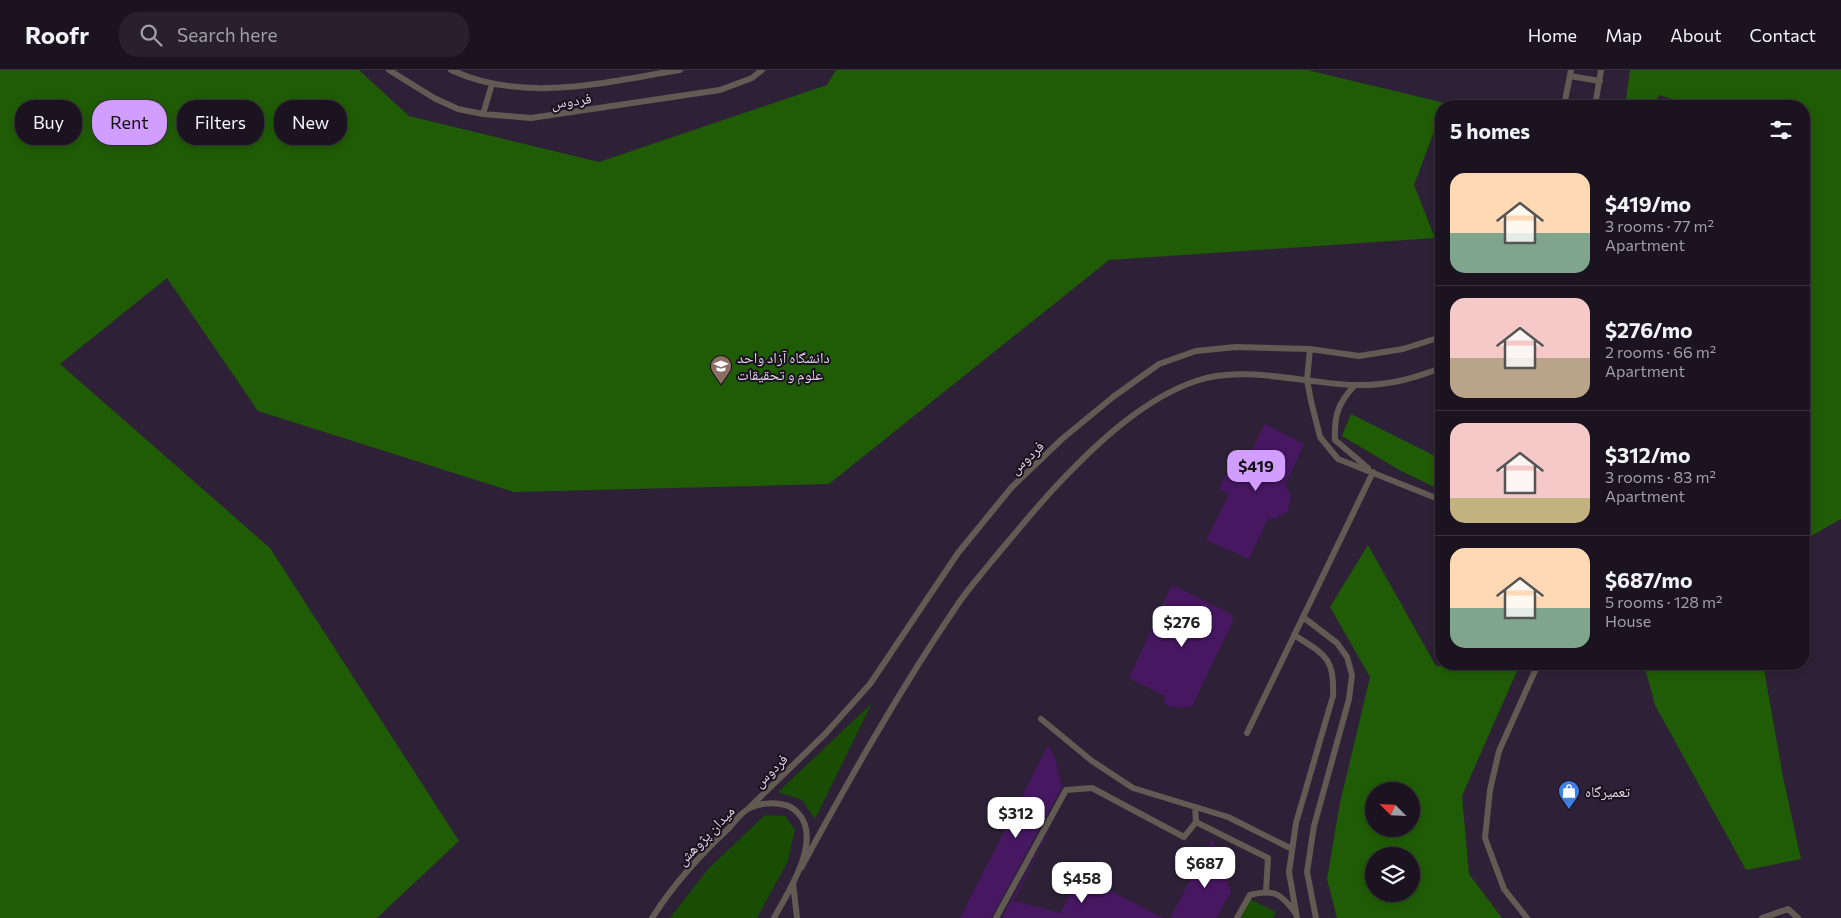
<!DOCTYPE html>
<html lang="en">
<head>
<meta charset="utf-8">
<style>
	:root { --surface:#1b1420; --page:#28212d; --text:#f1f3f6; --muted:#a09ea5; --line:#39333e; --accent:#d19dfe }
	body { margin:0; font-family:Commissioner,"Noto Naskh Arabic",sans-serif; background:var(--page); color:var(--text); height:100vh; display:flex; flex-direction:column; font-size:19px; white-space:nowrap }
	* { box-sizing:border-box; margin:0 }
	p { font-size:16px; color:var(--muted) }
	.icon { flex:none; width:28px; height:28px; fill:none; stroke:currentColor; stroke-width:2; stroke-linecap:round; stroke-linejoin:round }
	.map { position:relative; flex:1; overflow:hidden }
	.panel { position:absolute; left:1435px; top:30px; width:375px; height:570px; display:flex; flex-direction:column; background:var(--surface); border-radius:20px; box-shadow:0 2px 8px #0003,0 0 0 1px var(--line) }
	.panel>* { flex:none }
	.hud { position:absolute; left:15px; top:30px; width:475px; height:45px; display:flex; gap:10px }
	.needle { width:32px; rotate:294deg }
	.tools { position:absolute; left:1365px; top:712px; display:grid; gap:10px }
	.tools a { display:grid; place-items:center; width:55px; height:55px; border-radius:50%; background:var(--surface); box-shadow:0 2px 8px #0003,0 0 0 1px var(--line); font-size:25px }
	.price { position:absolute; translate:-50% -42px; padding:0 11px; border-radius:10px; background:#fff; color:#222; font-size:16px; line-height:32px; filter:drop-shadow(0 1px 2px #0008) }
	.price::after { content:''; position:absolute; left:50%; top:30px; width:15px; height:11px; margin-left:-8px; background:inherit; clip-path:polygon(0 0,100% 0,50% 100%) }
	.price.active { background:var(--accent); color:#111 }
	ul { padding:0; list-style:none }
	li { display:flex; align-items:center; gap:15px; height:125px; padding:0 15px }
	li+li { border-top:1px solid var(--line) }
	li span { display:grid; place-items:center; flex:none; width:140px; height:100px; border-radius:15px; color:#555 }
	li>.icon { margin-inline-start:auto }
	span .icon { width:60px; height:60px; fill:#fffc; stroke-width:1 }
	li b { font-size:21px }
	h2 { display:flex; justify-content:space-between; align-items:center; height:60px; padding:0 15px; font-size:21px }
	.chip { padding:0 18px; border-radius:20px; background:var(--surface); box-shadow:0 2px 8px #0003,0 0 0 1px var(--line); font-size:18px; line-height:45px }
	.chip.active { background:var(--accent); color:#111 }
	header { display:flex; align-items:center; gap:30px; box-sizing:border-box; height:70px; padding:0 25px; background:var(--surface); border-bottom:1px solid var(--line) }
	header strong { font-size:24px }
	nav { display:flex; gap:28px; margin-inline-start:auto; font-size:18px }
	.search { width:350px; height:45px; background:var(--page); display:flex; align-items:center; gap:12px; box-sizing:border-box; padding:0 18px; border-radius:20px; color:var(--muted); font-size:19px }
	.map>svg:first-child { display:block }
</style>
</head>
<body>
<header>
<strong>Roofr</strong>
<div class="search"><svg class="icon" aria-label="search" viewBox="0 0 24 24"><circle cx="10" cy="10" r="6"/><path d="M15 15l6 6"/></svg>Search here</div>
<nav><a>Home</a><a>Map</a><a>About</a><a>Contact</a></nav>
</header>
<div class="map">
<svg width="1841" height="848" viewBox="0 0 1841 848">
	<rect width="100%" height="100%" fill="#241a2a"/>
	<path fill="#2e2137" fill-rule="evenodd" d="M0 0H1841V848H0ZM1441 36H1804V594H1441ZM1374 721H1411V759H1374ZM1374 786H1411V824H1374Z"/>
	<path fill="#194d03" d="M872 633 815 749 802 730 778 722Z
		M765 745 785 746 795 760 787 793 757 848H670L709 798Z
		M1250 829 1276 842 1273 848H1241Z"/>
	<path fill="#205c05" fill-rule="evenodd" d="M0 0H359L409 46 599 92 827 15 836 0H1307L1445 33 1441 36V43L1414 115 1435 168 1109 190 829 414 514 422 258 341 167 208 60 294 270 478 459 771 377 848H0Z
		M1630 0H1841V449L1804 470V36H1696L1659 25 1654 36H1625Z
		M1351 344 1441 389V420L1401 401 1342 366Z
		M1368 475 1436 596 1520 594 1462 726 1469 804 1502 848H1337L1327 809 1340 733 1370 607 1330 537ZM1374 721H1411V759H1374ZM1374 786H1411V824H1374Z
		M1644 594H1763L1783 707 1801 789 1746 800 1655 635Z"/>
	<path fill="#471762" d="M1265 354 1304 374 1285 415 1291 426 1288 441 1275 449 1268 448 1249 489 1206 470 1229 424 1219 419 1230 396 1241 401Z
		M1172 515 1231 544 1233 551 1192 636 1180 638 1169 636 1163 632 1165 626 1129 608Z
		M1048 675 1055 688 1062 717 991 848H960Z
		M1059 742 1014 831 1060 843 1080 805 1163 848H1002Z
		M1212 769 1231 822 1216 848H1170Z"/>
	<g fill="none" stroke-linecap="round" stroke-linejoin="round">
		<path stroke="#615b53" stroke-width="6" d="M389 0 434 28 458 39 483 44 531 48 720 20 752 8 762 0
			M451 0C525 34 604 12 680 0
			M1570 6 1600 11
			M1564 36 1571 0
			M1595 36 1601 0
			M483 44 492 14
			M1310 279 1307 310 1311 331 1320 367 1338 389 1441 430
			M1355 315C1338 333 1334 345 1335 370L1368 398
			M1303 547 1337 573 1347 587 1352 605 1349 629 1314 756 1307 802 1316 848
			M1294 565C1324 584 1335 587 1333 626L1296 753 1289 802 1297 848
			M1041 649 1092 691 1133 718 1228 747 1292 779
			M1247 663 1373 402
			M1195 737 1196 752
			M748 739 826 663 870 614 958 483 1011 418 1062 369 1113 327 1159 294 1196 281 1236 277 1310 279 1359 286 1403 279 1441 267
			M801 798C850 708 900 619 958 534 968 519 980 506 991 492 1014 465 1036 437 1061 411 1097 373 1145 328 1196 311 1242 294 1307 314 1355 315 1387 316 1412 309 1441 298
			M793 813 797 848
			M652 848C673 815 700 785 729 758 734 752 741 743 748 739 758 733 774 732 785 735 791 736 794 739 798 743 823 770 788 822 774 848
			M996 848 1066 720 1092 718 1184 767 1196 752 1268 788 1266 821
			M1237 848 1250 825C1275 819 1281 823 1296 844
			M1527 848 1504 819 1485 768 1490 720 1499 681 1538 594
			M1762 848 1788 839 1798 848"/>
	</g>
	<defs>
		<g id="university-pin" transform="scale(1.125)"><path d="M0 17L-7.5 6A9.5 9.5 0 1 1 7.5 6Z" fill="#8d6e63" stroke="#1a1120"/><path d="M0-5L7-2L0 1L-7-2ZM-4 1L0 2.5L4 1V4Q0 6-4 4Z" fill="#fff"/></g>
		<g id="shop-pin" transform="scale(1.125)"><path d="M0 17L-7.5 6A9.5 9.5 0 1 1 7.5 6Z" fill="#3f7fe0" stroke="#1a1120"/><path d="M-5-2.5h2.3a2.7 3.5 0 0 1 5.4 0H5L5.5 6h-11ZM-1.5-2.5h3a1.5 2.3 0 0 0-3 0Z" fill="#fff"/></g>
	</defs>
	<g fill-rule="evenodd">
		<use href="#university-pin" x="721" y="296"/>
		<use href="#shop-pin" x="1569" y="721"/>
	</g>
	<g text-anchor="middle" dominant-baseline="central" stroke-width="4" stroke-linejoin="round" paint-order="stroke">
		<g font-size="15" fill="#dfd9e4" stroke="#1a1120">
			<text transform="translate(571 30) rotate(-8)">فردوس</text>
			<text transform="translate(1026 387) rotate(-43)">فردوس</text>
			<text transform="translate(770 700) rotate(-44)">فردوس</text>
			<text transform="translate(705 765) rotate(-46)">میدان پژوهش</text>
		</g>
		<g font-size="15" fill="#dfd9e4" stroke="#1a1120" text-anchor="start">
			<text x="737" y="287">دانشگاه آزاد واحد<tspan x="737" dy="17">علوم و تحقیقات</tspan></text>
			<text x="1585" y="721">تعمیرگاه</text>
		</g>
	</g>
</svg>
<div class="tools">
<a><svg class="needle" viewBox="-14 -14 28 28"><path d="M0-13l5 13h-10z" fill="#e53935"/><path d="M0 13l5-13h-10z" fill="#a09ea5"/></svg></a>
<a><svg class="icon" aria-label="layers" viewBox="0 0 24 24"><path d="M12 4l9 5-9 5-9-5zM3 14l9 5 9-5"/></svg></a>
</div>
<b class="price active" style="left:1256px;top:422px">$419</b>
<b class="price" style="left:1182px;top:578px">$276</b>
<b class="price" style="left:1016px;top:769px">$312</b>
<b class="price" style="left:1205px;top:819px">$687</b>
<b class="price" style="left:1082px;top:834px">$458</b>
<div class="hud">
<a class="chip">Buy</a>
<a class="chip active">Rent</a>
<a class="chip">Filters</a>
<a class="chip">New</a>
</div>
<section class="panel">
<h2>5 homes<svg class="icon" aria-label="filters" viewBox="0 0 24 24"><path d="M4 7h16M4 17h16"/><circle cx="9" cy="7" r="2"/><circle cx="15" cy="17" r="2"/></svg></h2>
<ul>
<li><span style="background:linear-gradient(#ffd9b3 60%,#7fa58c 0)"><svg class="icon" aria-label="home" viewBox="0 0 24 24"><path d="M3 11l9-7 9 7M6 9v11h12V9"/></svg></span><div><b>$419/mo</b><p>3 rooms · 77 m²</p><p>Apartment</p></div></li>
<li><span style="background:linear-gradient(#f6c9c9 60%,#b9a48a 0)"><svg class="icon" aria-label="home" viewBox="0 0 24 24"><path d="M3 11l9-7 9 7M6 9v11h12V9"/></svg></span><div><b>$276/mo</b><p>2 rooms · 66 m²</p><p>Apartment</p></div></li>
<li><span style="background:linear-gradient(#f6c9c9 75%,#c2b280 0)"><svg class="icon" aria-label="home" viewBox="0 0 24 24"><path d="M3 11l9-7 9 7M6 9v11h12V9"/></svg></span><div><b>$312/mo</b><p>3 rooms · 83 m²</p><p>Apartment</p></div></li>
<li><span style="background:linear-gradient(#ffd9b3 60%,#7fa58c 0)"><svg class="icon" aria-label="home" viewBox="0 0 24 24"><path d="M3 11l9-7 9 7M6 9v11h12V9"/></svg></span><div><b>$687/mo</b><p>5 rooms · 128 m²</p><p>House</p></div></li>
</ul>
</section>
</div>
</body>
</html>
